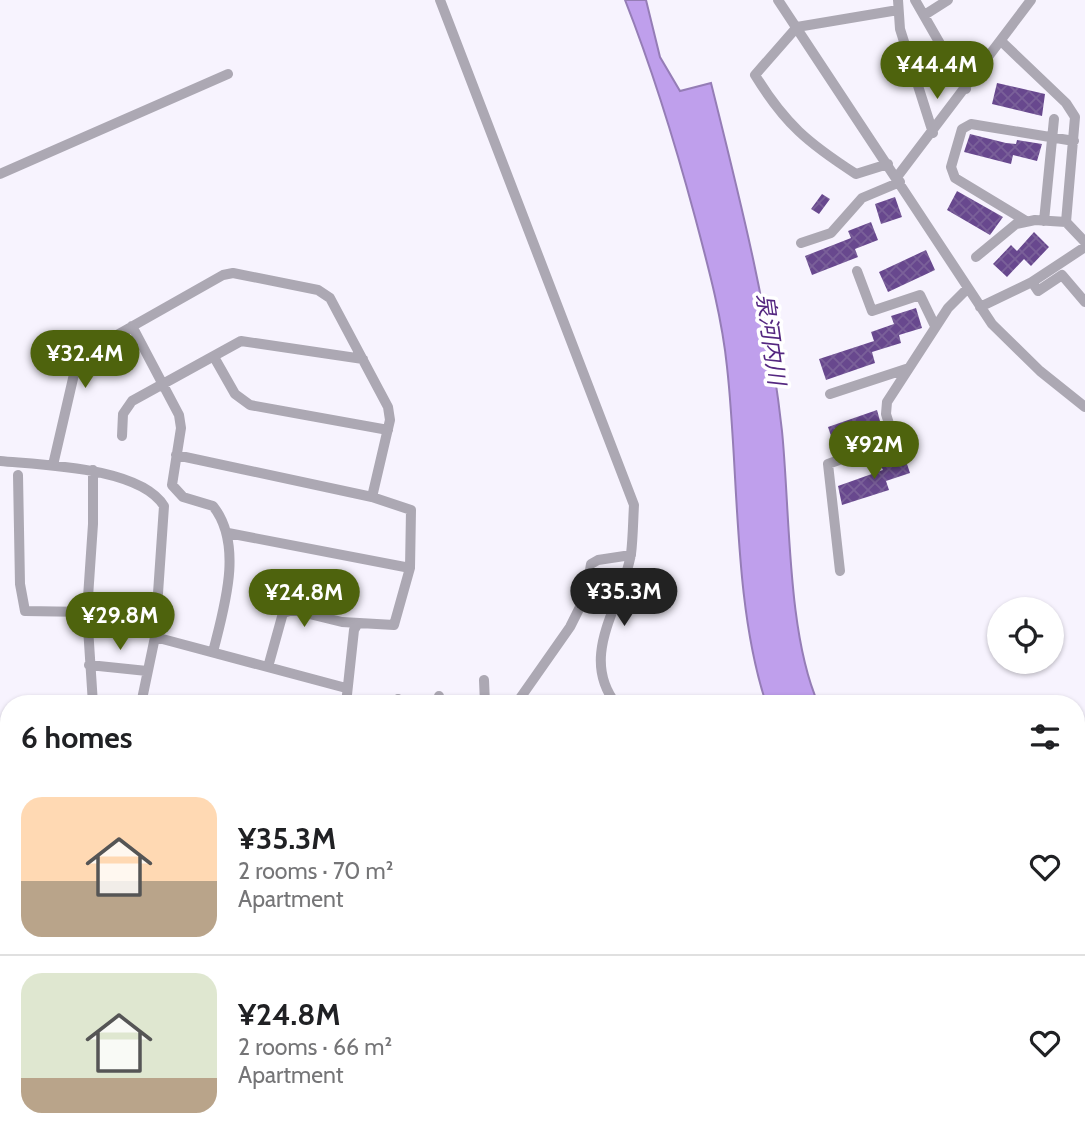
<!DOCTYPE html>
<html lang="en">
<head>
<meta charset="utf-8">
<style>
	:root { --surface:#fff; --page:#f6f6f6; --text:#202124; --muted:#757577; --line:#e0e0e0; --accent:#4e630d }
	body { margin:0; font-family:Cabin,"Noto Sans JP",sans-serif; background:var(--page); color:var(--text); height:100vh; display:flex; flex-direction:column; font-size:26px; white-space:nowrap }
	* { box-sizing:border-box; margin:0 }
	p { font-size:23px; color:var(--muted) }
	.icon { flex:none; width:38px; height:38px; fill:none; stroke:currentColor; stroke-width:2; stroke-linecap:round; stroke-linejoin:round }
	.map { position:relative; flex:1; overflow:hidden }
	.details { position:absolute; left:0px; top:695px; width:1085px; height:450px; display:flex; flex-direction:column; background:var(--surface); border-radius:28px 28px 0 0; box-shadow:0 2px 5px #0004 }
	.details>* { flex:none }
	.tools { position:absolute; left:987px; top:597px; display:grid; gap:14px }
	.tools a { display:grid; place-items:center; width:77px; height:77px; border-radius:50%; background:var(--surface); box-shadow:0 2px 5px #0004; font-size:35px }
	.price { position:absolute; translate:-50% -60px; padding:0 16px; border-radius:24px; background:var(--accent); color:#fff; font-size:23px; line-height:46px; filter:drop-shadow(0 2px 4px #0008) }
	.price::after { content:''; position:absolute; left:50%; top:42px; width:21px; height:16px; margin-left:-10px; background:inherit; clip-path:polygon(0 0,100% 0,50% 100%) }
	.price.selected { background:#222; color:#fff }
	ul { padding:0; list-style:none }
	li { display:flex; align-items:center; gap:21px; height:175px; padding:0 21px }
	li+li { border-top:2px solid var(--line) }
	li span { display:grid; place-items:center; flex:none; width:196px; height:140px; border-radius:21px; color:#555 }
	li>.icon { margin-inline-start:auto }
	span .icon { width:84px; height:84px; fill:#fffc; stroke-width:1 }
	li b { font-size:30px }
	h2 { display:flex; justify-content:space-between; align-items:center; height:84px; padding:0 21px; font-size:30px }
	.map>svg:first-child { display:block }
</style>
</head>
<body>
<div class="map">
<svg width="1085" height="1143" viewBox="0 0 1085 1143">
	<defs>
		<pattern id="building-cross-hatch" width="8" height="8" patternUnits="userSpaceOnUse" patternTransform="scale(1.75)"><rect width="8" height="8" fill="#68488e"/><path d="M0 0l8 8M0 8l8-8" fill="none" stroke="#7a6099"/></pattern>
	</defs>
	<rect width="100%" height="100%" fill="#f7f3fe"/>
	<path fill="#bf9fec" stroke="#957db6" stroke-width="2" d="M625 0H646L660 57 680 91 711 83C740 199 769 313 782 431 790 510 787 633 818 703H766C733 603 739 473 727 367 722 317 708 266 695 217 675 143 653 71 625 0Z"/>
	<path fill="url(#building-cross-hatch)" d="M997 83 1045 94 1042 116 992 104Z
		M970 134 1006 143 1016 144 1017 140 1042 144 1037 161 1013 155 1011 164 964 152Z
		M957 191 1003 217 990 235 947 210Z
		M822 194 830 199 819 214 811 209Z
		M895 197 902 217 881 224 875 204Z
		M871 222 878 240 855 249 858 257 812 275 805 256 851 238 848 231Z
		M1034 232 1049 247 1031 266 1024 259 1007 277 993 264 1011 245 1017 251Z
		M926 250 935 270 888 292 879 272Z
		M916 308 922 328 899 335 901 343 872 352 875 363 826 380 819 359 874 341 871 332 894 324 891 316Z
		M877 410 883 432 835 448 828 427Z
		M904 455 910 473 886 481 889 490 842 505 838 486 883 470 880 464Z"/>
	<g fill="none" stroke-linecap="round" stroke-linejoin="round">
		<path stroke="#aca8b3" stroke-width="10" d="M440 0 634 505C633 521 633 538 631 554 622 606 578 655 616 704
			M778 0 992 324 1040 371 1085 407
			M898 0 900 29 933 133
			M915 0 966 89
			M926 14 948 0
			M1001 41 1066 103 1075 117 1066 222 1085 242
			M888 164 856 174C808 143 785 124 755 75L797 27 898 10
			M0 174 228 74
			M897 177 1031 0
			M1026 221 955 178 951 167 962 129 971 124 1074 141
			M1044 221 1054 119
			M801 243 831 233 862 198 900 182
			M976 257 1016 224 1035 220 1066 222
			M857 271 872 311 920 295 935 326
			M1032 282 1038 291 1062 275 1085 302
			M980 307 1032 282 1085 247
			M132 326 179 415 181 428 172 485 183 497 213 506C244 545 224 608 213 652
			M214 357 235 394 250 405 388 430
			M830 394 909 368
			M122 436 123 414 132 401 241 341 363 359
			M176 455 372 497 411 510 410 568 394 625 342 622 293 610 283 613 268 667
			M0 461C42 465 140 467 164 506L155 637 141 704
			M53 465 78 357 223 275 233 273 318 290 330 298 388 407 390 420 372 497
			M93 470V524L87 612 93 704
			M18 475 20 584 25 611 87 612
			M228 533 410 568
			M840 571 828 464 894 440 886 414 887 402 948 308 968 288
			M155 637 346 688
			M89 665 147 671
			M484 680 485 704
			M439 696V704
			M398 699V704
			M346 704 354 630 358 623
			M516 704 570 627 586 595 591 564 598 560 631 555
			M0 765 9 770
			M1076 816 1085 792
			M1076 868 1085 891
			M1076 1026 1085 1027
			M1076 1107 1085 1108
			M325 1136 327 1143
			M730 1136 733 1143
			M1036 1136 1038 1143
			M526 1143 528 1136
			M803 1143 828 1136
			M957 1143 959 1136"/>
		<path stroke="#70687c" stroke-width="14" d="M0 938 9 951
			M0 983 9 982
			M129 1136 134 1143"/>
	</g>
	<g text-anchor="middle" dominant-baseline="central" stroke-width="7" stroke-linejoin="round" paint-order="stroke">
		<g font-size="23" font-style="italic" fill="#542780" stroke="#fff">
			<text transform="translate(771 339) rotate(82)">泉河内川</text>
		</g>
	</g>
</svg>
<div class="tools">
<a><svg class="icon" aria-label="locate" viewBox="0 0 24 24"><circle cx="12" cy="12" r="6"/><path d="M12 2v4M12 18v4M2 12h4M18 12h4"/></svg></a>
</div>
<b class="price" style="left:937px;top:101px">¥44.4M</b>
<b class="price" style="left:85px;top:390px">¥32.4M</b>
<b class="price" style="left:874px;top:481px">¥92M</b>
<b class="price selected" style="left:624px;top:628px">¥35.3M</b>
<b class="price" style="left:304px;top:629px">¥24.8M</b>
<b class="price" style="left:120px;top:652px">¥29.8M</b>
<section class="details">
<h2>6 homes<svg class="icon" aria-label="filters" viewBox="0 0 24 24"><path d="M4 7h16M4 17h16"/><circle cx="9" cy="7" r="2"/><circle cx="15" cy="17" r="2"/></svg></h2>
<ul>
<li><span style="background:linear-gradient(#ffd9b3 60%,#b9a48a 0)"><svg class="icon" aria-label="home" viewBox="0 0 24 24"><path d="M3 11l9-7 9 7M6 9v11h12V9"/></svg></span><div><b>¥35.3M</b><p>2 rooms · 70 m²</p><p>Apartment</p></div><svg class="icon" aria-label="heart" viewBox="0 0 24 24"><path d="M12 20l-8-8c-3-5 5-10 8-4 3-6 11-1 8 4z"/></svg></li>
<li><span style="background:linear-gradient(#dfe7d0 75%,#b9a48a 0)"><svg class="icon" aria-label="home" viewBox="0 0 24 24"><path d="M3 11l9-7 9 7M6 9v11h12V9"/></svg></span><div><b>¥24.8M</b><p>2 rooms · 66 m²</p><p>Apartment</p></div><svg class="icon" aria-label="heart" viewBox="0 0 24 24"><path d="M12 20l-8-8c-3-5 5-10 8-4 3-6 11-1 8 4z"/></svg></li>
</ul>
</section>
</div>
</body>
</html>
